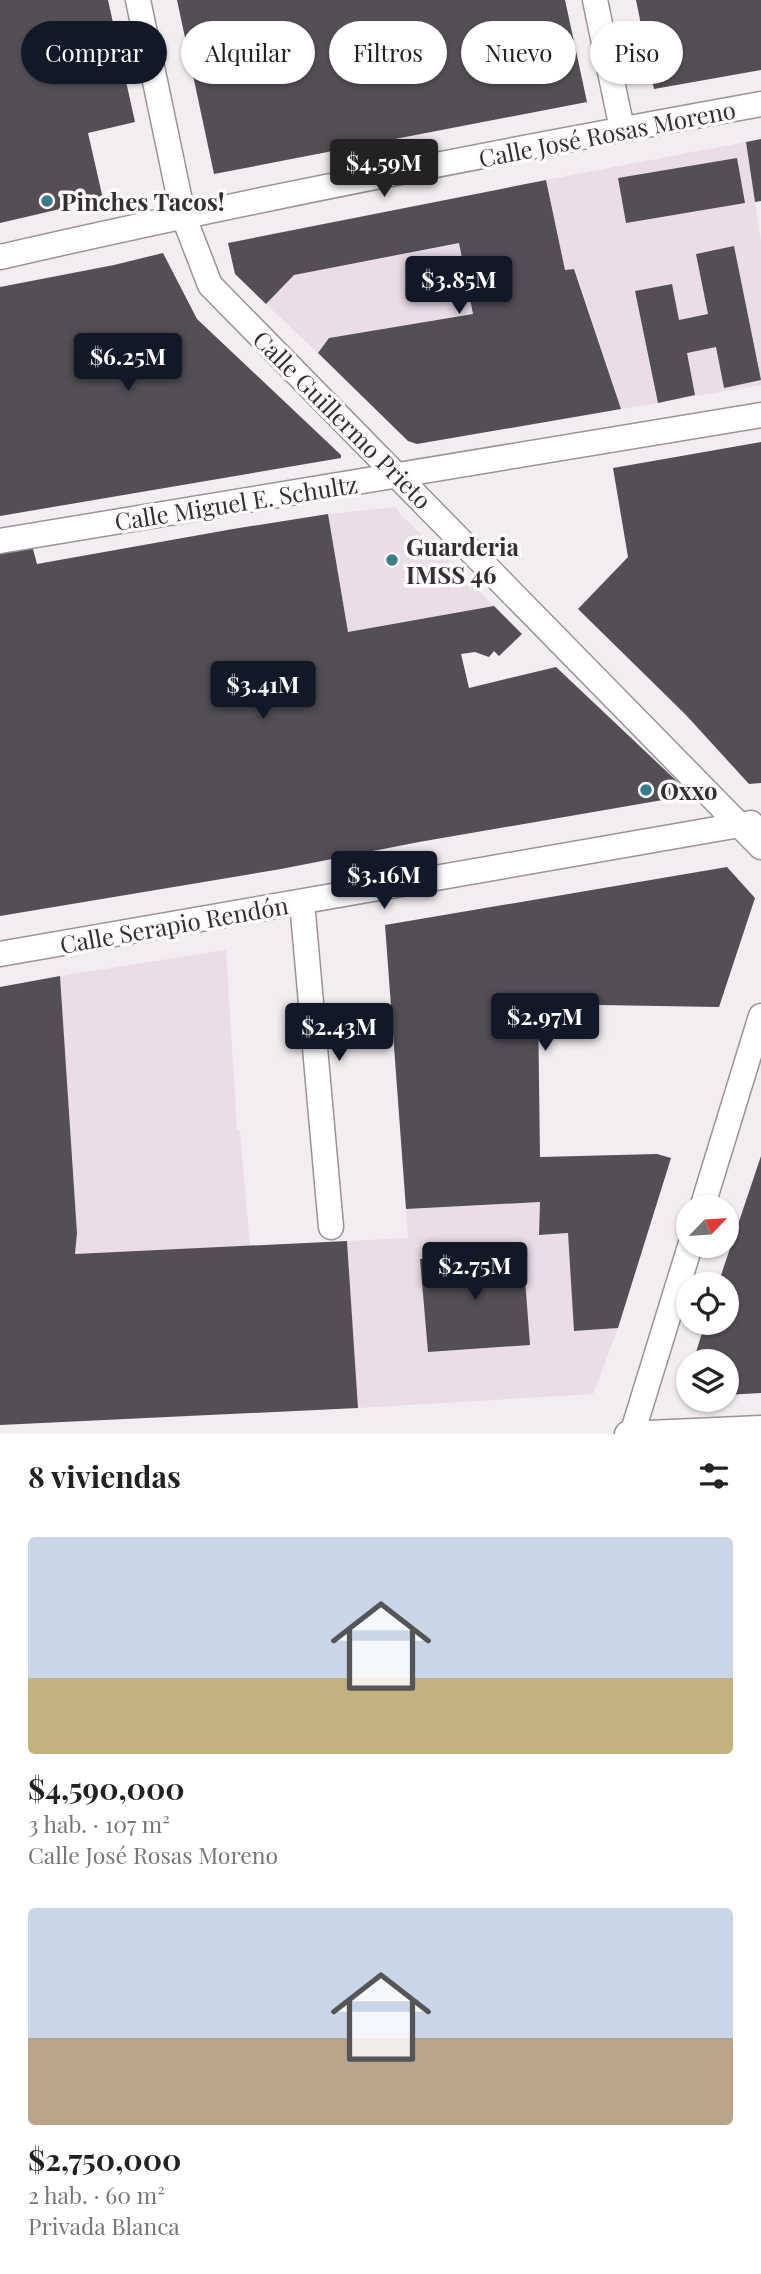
<!DOCTYPE html>
<html lang="es">
<head>
<meta charset="utf-8">
<style>
	:root { --surface:#fff; --page:#f6f6f6; --text:#222; --muted:#767676; --accent:#111827 }
	body { margin:0; font-family:"Playfair Display",serif; background:var(--page); color:var(--text); height:100vh; display:flex; flex-direction:column; font-size:26px; white-space:nowrap }
	* { box-sizing:border-box; margin:0 }
	p { font-size:23px; color:var(--muted) }
	.icon { flex:none; width:38px; height:38px; fill:none; stroke:currentColor; stroke-width:2; stroke-linecap:round; stroke-linejoin:round }
	.map { position:relative; height:1434px; overflow:hidden }
	.sheet { display:flex; flex-direction:column; background:var(--surface); flex:1 }
	.sheet>* { flex:none }
	.top-card { position:absolute; left:21px; top:21px; width:719px; height:63px; display:flex; gap:14px }
	.needle { width:46px; rotate:65deg }
	.buttons { position:absolute; left:676px; top:1195px; display:grid; gap:14px }
	.buttons a { display:grid; place-items:center; width:63px; height:63px; border-radius:50%; background:var(--surface); box-shadow:0 2px 5px #0004; font-size:35px }
	.price { position:absolute; translate:-50% -60px; padding:0 16px; border-radius:7px; background:var(--accent); color:#fff; font-size:23px; line-height:46px; filter:drop-shadow(0 2px 4px #0008) }
	.price::after { content:''; position:absolute; left:50%; top:42px; width:21px; height:16px; margin-left:-10px; background:inherit; clip-path:polygon(0 0,100% 0,50% 100%) }
	.price.current { background:#222; color:#fff }
	ul { padding:0; list-style:none }
	li { display:grid; align-content:center; gap:14px; height:371px; padding:0 28px }
	li span { display:grid; place-items:center; height:217px; border-radius:7px; color:#555 }
	li>.icon { margin-inline-start:auto }
	span .icon { width:126px; height:126px; fill:#fffc; stroke-width:1 }
	li b { font-size:30px }
	h2 { display:flex; justify-content:space-between; align-items:center; height:84px; padding:0 28px; font-size:30px }
	.pill { padding:0 24px; border-radius:32px; background:var(--surface); box-shadow:0 2px 5px #0004; font-size:24px; line-height:63px }
	.pill.current { background:var(--accent); color:#fff }
	.map>svg:first-child { display:block }
</style>
</head>
<body>
<div class="map">
<svg width="761" height="1434" viewBox="0 0 761 1434">
	<rect width="100%" height="100%" fill="#f3ecf0"/>
	<path fill="#eadde5" d="M746 142 761 241V385L621 409 575 269 565 270 546 180Z
		M459 243 473 314 329 338 318 353 266 304 294 275Z
		M397 507 399 513 494 606 348 632 328 514Z
		M226 950 237 1130 240 1131 250 1246 75 1254 77 1233 60 976Z
		M540 1202 539 1235 568 1233 574 1331 618 1328 593 1394 358 1408 347 1241 408 1238 406 1209Z"/>
	<path fill="#534f54" d="M0 0H108L135 122 88 133 103 199 0 223Z
		M177 0H565L587 102 214 174Z
		M636 0H761V70L654 89Z
		M761 139V201L755 202 746 142Z
		M737 158 745 203 626 223 618 178Z
		M546 180 565 270 574 269 621 409 417 444 408 441 318 353 329 338 473 314 459 243 294 275 266 304 235 274 228 243Z
		M734 246 761 380 724 388 716 347 687 353 695 395 658 403 635 291 672 284 679 320 708 314 696 254Z
		M163 253 197 319 341 455V458L0 516V287L114 265Z
		M761 442V783L749 784 686 715 578 609 628 557 613 468Z
		M328 514 348 632 494 606 522 634 499 656 494 651 489 657 475 652 461 654 469 688 556 667 682 786 680 797 419 842 281 869 0 916V544L30 538 37 564 233 529Z
		M727 867 755 898 719 1007 538 1004 540 1157 657 1154 671 1158 618 1328 574 1331 568 1233 539 1235 540 1202 406 1209 385 925Z
		M60 976 77 1233 75 1254 347 1241 358 1408 0 1425V987Z
		M761 1156V1393L726 1395V1362H693L705 1323H726V1284H718Z
		M523 1252 530 1345 428 1352 420 1259Z"/>
	<g fill="none" stroke-linecap="round" stroke-linejoin="round">
		<g stroke="#9a9397" stroke-width="27">
			<path id="minor" d="M138 0 183 215 210 285 761 847
				M595 0 622 129
				M0 257C252 199 506 150 761 104
				M0 541 761 415
				M302 902 331 1227
				M0 954 751 823
				M702 1208 761 1016
				M627 1434 761 1428
				M632 1434 690 1246"/>
		</g>
		<use href="#minor" stroke="#fff" stroke-width="24"/>
	</g>
	<g fill="#3b7b8f" stroke="#fffafd" stroke-width="2.5">
		<circle cx="47" cy="201" r="7"/>
		<circle cx="392" cy="560" r="7"/>
		<circle cx="646" cy="790" r="7"/>
	</g>
	<g text-anchor="middle" dominant-baseline="central" stroke-width="7" stroke-linejoin="round" paint-order="stroke">
		<g font-size="24" fill="#323031" stroke="#fffafd">
			<text transform="translate(607 133) rotate(-11)">Calle José Rosas Moreno</text>
			<text transform="translate(343 419) rotate(45)">Calle Guillermo Prieto</text>
			<text transform="translate(236 502) rotate(-9)">Calle Miguel E. Schultz</text>
			<text transform="translate(174 924) rotate(-10)">Calle Serapio Rendón</text>
		</g>
		<g font-size="24" font-weight="bold" fill="#323031" stroke="#fffafd" text-anchor="start">
			<text x="61" y="201">Pinches Tacos!</text>
			<text x="406" y="546">Guarderia<tspan x="406" dy="28">IMSS 46</tspan></text>
			<text x="660" y="790">Oxxo</text>
		</g>
	</g>
</svg>
<div class="buttons">
<a><svg class="needle" viewBox="-14 -14 28 28"><path d="M0-13l5 13h-10z" fill="#e53935"/><path d="M0 13l5-13h-10z" fill="#767676"/></svg></a>
<a><svg class="icon" aria-label="locate" viewBox="0 0 24 24"><circle cx="12" cy="12" r="6"/><path d="M12 2v4M12 18v4M2 12h4M18 12h4"/></svg></a>
<a><svg class="icon" aria-label="layers" viewBox="0 0 24 24"><path d="M12 4l9 5-9 5-9-5zM3 14l9 5 9-5"/></svg></a>
</div>
<b class="price current" style="left:384px;top:199px">$4.59M</b>
<b class="price" style="left:459px;top:316px">$3.85M</b>
<b class="price" style="left:128px;top:393px">$6.25M</b>
<b class="price" style="left:263px;top:721px">$3.41M</b>
<b class="price" style="left:384px;top:911px">$3.16M</b>
<b class="price" style="left:545px;top:1053px">$2.97M</b>
<b class="price" style="left:339px;top:1063px">$2.43M</b>
<b class="price" style="left:475px;top:1302px">$2.75M</b>
<div class="top-card">
<a class="pill current">Comprar</a>
<a class="pill">Alquilar</a>
<a class="pill">Filtros</a>
<a class="pill">Nuevo</a>
<a class="pill">Piso</a>
</div>
</div>
<section class="sheet">
<h2>8 viviendas<svg class="icon" aria-label="filters" viewBox="0 0 24 24"><path d="M4 7h16M4 17h16"/><circle cx="9" cy="7" r="2"/><circle cx="15" cy="17" r="2"/></svg></h2>
<ul>
<li><span style="background:linear-gradient(#c9d6e8 65%,#c2b280 0)"><svg class="icon" aria-label="home" viewBox="0 0 24 24"><path d="M3 11l9-7 9 7M6 9v11h12V9"/></svg></span><div><b>$4,590,000</b><p>3 hab. · 107 m²</p><p>Calle José Rosas Moreno</p></div></li>
<li><span style="background:linear-gradient(#c9d6e8 60%,#b9a48a 0)"><svg class="icon" aria-label="home" viewBox="0 0 24 24"><path d="M3 11l9-7 9 7M6 9v11h12V9"/></svg></span><div><b>$2,750,000</b><p>2 hab. · 60 m²</p><p>Privada Blanca</p></div></li>
</ul>
</section>
</body>
</html>
